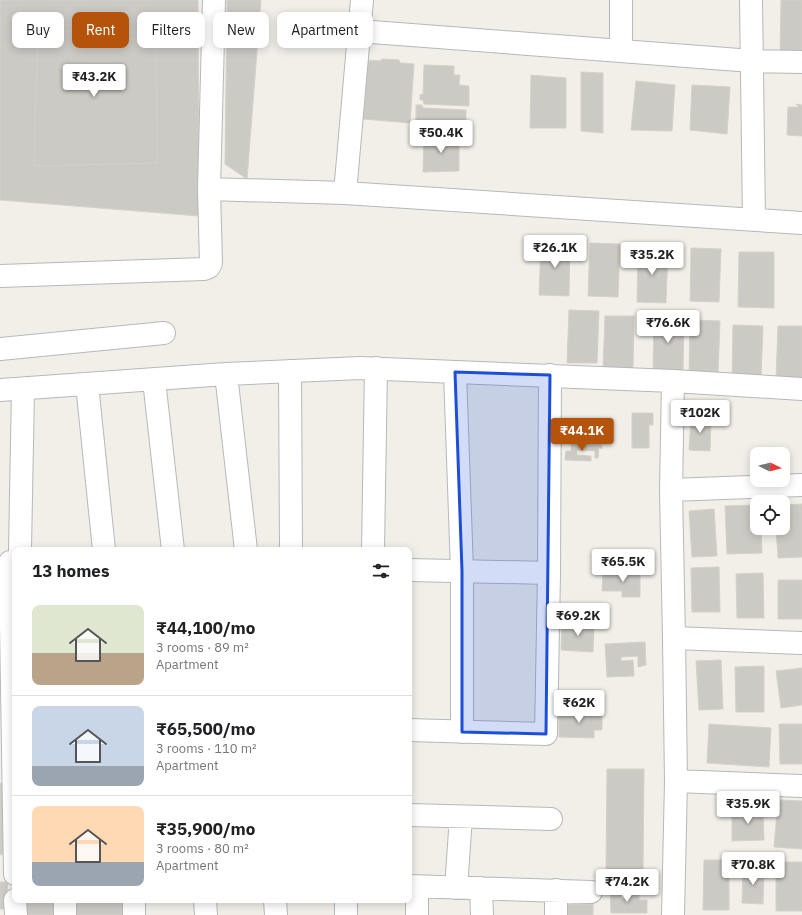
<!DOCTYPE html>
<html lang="en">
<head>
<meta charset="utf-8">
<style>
	:root { --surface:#fff; --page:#f2f2f2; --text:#202124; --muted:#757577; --line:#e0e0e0; --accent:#b45309 }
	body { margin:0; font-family:"IBM Plex Sans",sans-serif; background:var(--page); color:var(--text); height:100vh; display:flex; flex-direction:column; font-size:15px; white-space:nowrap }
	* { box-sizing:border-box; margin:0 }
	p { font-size:13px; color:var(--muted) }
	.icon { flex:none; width:22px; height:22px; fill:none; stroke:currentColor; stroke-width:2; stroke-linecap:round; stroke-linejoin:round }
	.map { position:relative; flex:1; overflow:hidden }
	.drawer { position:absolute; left:12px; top:547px; width:400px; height:356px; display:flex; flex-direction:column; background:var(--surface); border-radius:8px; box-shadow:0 2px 10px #0003 }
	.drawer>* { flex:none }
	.top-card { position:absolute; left:12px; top:12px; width:400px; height:36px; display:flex; gap:8px }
	.needle { width:26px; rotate:96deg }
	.controls { position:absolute; left:750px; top:447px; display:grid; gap:8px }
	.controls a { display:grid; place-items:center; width:40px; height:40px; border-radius:8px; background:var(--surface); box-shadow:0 2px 10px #0003; font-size:20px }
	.price { position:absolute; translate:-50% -34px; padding:0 9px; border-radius:4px; background:#fff; color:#222; font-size:13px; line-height:26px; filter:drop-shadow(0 1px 2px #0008) }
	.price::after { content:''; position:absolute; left:50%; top:24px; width:12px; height:9px; margin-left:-6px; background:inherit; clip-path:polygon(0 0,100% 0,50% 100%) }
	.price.current { background:var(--accent); color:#fff }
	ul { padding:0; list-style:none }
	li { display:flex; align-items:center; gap:12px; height:100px; padding:0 20px }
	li+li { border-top:1px solid var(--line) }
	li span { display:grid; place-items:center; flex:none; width:112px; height:80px; border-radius:8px; color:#555 }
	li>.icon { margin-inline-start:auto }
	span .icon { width:48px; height:48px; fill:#fffc; stroke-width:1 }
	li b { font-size:17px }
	h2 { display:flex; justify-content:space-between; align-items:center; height:48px; padding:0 20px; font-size:17px }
	.pill { padding:0 14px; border-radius:8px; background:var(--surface); box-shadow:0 2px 10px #0003; font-size:14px; line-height:36px }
	.pill.current { background:var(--accent); color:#fff }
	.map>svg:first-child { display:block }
</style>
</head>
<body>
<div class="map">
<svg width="802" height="915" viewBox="0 0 802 915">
	<rect width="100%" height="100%" fill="#f1efe8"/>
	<path fill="#cccac5" stroke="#d6d1c6" d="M0 0H198L199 216 0 200Z
		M227 0H261L247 179 225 164Z
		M781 0H802V52L780 53Z
		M38 18 156 44 157 163 34 166Z
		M382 59 399 60 400 63 414 64 410 123 363 119 368 60 380 61Z
		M424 65 454 66V75H460L459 85 469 86V106L424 104 423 100H420V95L423 94Z
		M581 72 603 73V133L581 131Z
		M531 75 566 78V128H530Z
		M636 81 675 85 672 131 631 130Z
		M692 85 730 87 727 134 690 130Z
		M796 104 802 105V136L787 135 788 107H799Z
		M416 105H422L423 108 466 110V129L416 127Z
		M424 136H459V171L423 172Z
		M541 243H570L569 296 539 295Z
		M590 243 620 244 618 297 588 296Z
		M691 248 721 249 719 302 690 301Z
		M638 249 668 250 666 303 637 302Z
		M739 252H774V308L738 307Z
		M569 310 599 311 597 363H567Z
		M605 316H634L633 369 603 368Z
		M654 317 684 318 683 370H653Z
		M690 320 720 321 718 373H689Z
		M733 325 763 326 761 379 732 378Z
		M778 326H802V379H776Z
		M632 413H653V425H649V448H632Z
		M691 418H711L710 451 689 450Z
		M571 444 602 445V449L599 447 598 458H595V451L577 450V455L591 456V461L565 460 566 451H571Z
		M802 504V557L778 558 776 528H783V505Z
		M757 505V528H761L762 553 727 554 725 506Z
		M714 509 717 556 692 557 689 511Z
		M719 567 720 612H692L691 568Z
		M603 572H640V597H622V591H602Z
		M763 573 764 618H737L736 574Z
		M778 580H802V619H778Z
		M562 622 594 624 593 652 561 650Z
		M645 642 646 665 638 667V656L621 657V661L633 660 634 676 607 677 605 644Z
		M721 660 723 709 699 710 696 661Z
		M764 666V712H736L735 667Z
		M802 668V705L781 708 776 671Z
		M559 711 602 712V730H594V738L559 737Z
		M709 724 771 728 769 767 707 763Z
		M779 724H802V764H780Z
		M607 769H644L643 870H606Z
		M0 783 4 784 6 853 0 855Z
		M778 800 802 801V849L774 847Z
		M763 809 764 840 732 841V810Z
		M704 860H729V910H703Z
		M776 862H802V911H776Z
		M743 868 764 869 763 904 742 903Z
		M0 882H8L5 909H0Z
		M610 888H621V899L626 898 628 893H639V900H647V913H611Z
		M25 900H59V915H26Z
		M76 900H123V915H76Z
		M566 904H593V915H566Z"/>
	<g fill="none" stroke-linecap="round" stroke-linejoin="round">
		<g stroke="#b5b8bc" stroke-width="24">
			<path id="street" d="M621 0V51
				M751 0 754 220
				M359 31 752 61 802 62
				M209 189 345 193 802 223
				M345 193 362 0
				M0 276 204 269 209 267 211 263 209 189 214 0
				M0 349 164 333
				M290 371 291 550
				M455 372 462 571V732
				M226 374 246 550
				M154 380 173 550
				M87 384 104 550
				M0 390 226 374 360 368 673 381 802 389
				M671 490 802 485
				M20 550 23 389
				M373 550 376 368
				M10 562 15 874
				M409 570 549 573
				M674 638 802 643
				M409 730 546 734 549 573 550 375
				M676 781 802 786
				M409 815 551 819
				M409 886 591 892
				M417 887V915
				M456 888 461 817
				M481 888 482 915
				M556 890V915
				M15 900 16 915
				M65 900V915
				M134 900V915
				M205 900 206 915
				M275 900 276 915
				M346 900V915
				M673 915 676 781 674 638 671 490 673 381"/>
		</g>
		<use href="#street" stroke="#fff" stroke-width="22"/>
	</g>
	<path fill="#1d4ed8" fill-opacity="0.2" stroke="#1d4ed8" stroke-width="3" stroke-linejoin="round" d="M455 372 550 375 546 734 462 732V571Z"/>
</svg>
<div class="controls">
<a><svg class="needle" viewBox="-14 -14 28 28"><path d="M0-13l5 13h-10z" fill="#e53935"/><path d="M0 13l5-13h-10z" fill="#757577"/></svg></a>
<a><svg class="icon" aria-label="locate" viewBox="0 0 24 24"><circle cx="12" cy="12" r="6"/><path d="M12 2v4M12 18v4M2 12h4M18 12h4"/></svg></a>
</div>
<b class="price" style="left:94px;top:98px">₹43.2K</b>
<b class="price" style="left:441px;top:154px">₹50.4K</b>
<b class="price" style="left:555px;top:269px">₹26.1K</b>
<b class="price" style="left:652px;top:276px">₹35.2K</b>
<b class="price" style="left:668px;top:344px">₹76.6K</b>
<b class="price" style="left:700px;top:434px">₹102K</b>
<b class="price current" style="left:582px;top:452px">₹44.1K</b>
<b class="price" style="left:623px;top:583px">₹65.5K</b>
<b class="price" style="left:578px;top:637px">₹69.2K</b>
<b class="price" style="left:579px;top:724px">₹62K</b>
<b class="price" style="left:748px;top:825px">₹35.9K</b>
<b class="price" style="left:753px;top:886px">₹70.8K</b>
<b class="price" style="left:627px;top:903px">₹74.2K</b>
<div class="top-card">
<a class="pill">Buy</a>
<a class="pill current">Rent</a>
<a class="pill">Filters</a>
<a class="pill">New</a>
<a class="pill">Apartment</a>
</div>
<section class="drawer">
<h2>13 homes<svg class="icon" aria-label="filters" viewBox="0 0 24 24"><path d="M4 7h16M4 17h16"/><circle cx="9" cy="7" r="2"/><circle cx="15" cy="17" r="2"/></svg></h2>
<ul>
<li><span style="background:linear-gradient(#dfe7d0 60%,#b9a48a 0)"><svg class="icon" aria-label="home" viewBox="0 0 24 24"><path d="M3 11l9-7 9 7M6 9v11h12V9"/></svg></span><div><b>₹44,100/mo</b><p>3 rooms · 89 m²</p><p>Apartment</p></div></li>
<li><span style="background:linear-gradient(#c9d6e8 75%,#9aa5b1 0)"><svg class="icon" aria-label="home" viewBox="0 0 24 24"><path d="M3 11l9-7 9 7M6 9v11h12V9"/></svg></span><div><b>₹65,500/mo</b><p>3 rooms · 110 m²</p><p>Apartment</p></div></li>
<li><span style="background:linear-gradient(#ffd9b3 70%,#9aa5b1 0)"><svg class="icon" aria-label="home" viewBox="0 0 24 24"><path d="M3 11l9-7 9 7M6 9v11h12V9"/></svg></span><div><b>₹35,900/mo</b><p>3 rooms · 80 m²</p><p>Apartment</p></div></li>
</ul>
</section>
</div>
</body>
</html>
